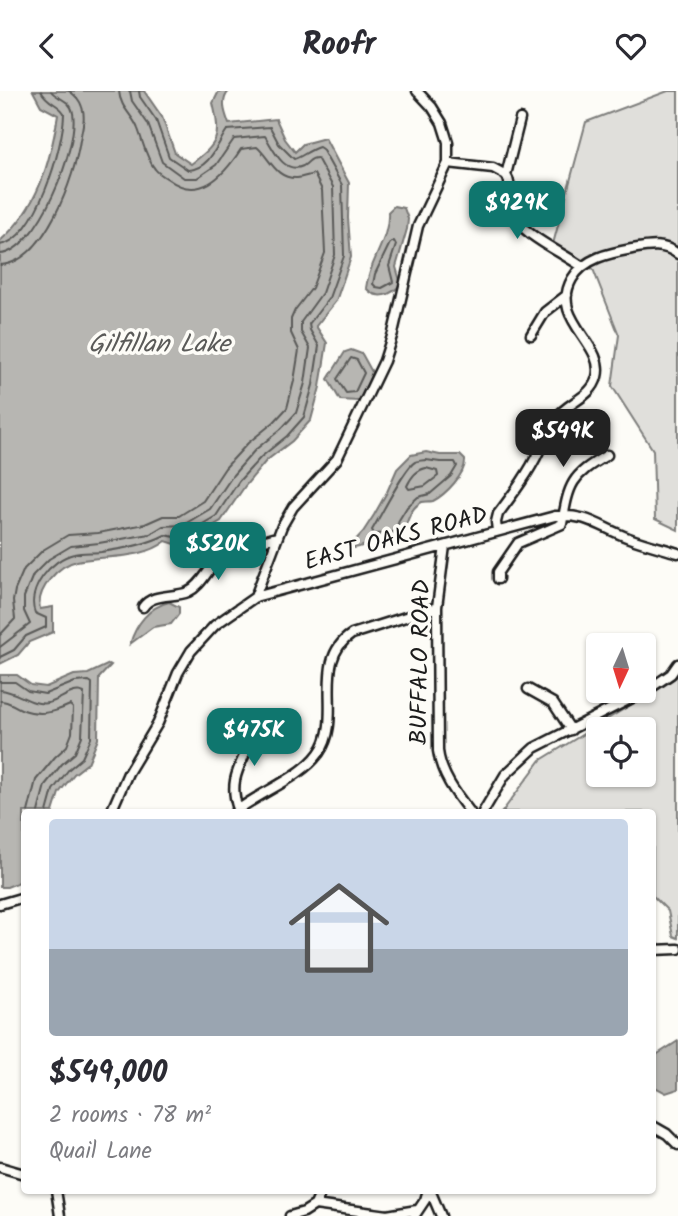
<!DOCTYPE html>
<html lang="en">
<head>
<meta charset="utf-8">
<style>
	:root { --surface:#fff; --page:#f2f2f3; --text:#2b2b33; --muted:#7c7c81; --accent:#0f766e }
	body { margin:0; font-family:Kalam,sans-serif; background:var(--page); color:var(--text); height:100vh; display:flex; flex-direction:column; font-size:26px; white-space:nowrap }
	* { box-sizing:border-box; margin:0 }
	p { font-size:23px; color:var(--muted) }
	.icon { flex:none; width:38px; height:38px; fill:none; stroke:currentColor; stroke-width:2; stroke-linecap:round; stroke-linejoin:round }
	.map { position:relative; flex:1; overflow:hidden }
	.panel { position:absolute; left:21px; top:718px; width:635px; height:385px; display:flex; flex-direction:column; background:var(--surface); border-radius:7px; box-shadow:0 2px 5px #0004 }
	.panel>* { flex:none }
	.needle { width:46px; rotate:184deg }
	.controls { position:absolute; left:586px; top:542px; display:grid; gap:14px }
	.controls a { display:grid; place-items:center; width:70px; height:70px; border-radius:7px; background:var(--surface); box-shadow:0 2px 5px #0004; font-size:35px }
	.price { position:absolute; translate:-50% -60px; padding:0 16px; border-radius:14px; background:var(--accent); color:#fff; font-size:23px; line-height:46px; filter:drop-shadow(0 2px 4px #0008) }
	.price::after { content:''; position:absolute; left:50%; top:42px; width:21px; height:16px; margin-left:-10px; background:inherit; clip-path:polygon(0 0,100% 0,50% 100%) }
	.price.active { background:#222; color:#fff }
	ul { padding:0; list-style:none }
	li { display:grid; align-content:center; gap:14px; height:371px; padding:0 28px }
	li span { display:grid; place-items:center; height:217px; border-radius:7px; color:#555 }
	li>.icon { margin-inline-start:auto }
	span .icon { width:126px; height:126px; fill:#fffc; stroke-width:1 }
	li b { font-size:30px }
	header { display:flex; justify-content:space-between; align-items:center; height:91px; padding:0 28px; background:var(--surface); font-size:32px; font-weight:700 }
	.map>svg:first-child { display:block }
</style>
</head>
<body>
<header><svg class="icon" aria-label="back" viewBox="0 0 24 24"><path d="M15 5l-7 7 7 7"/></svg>Roofr<svg class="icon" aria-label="heart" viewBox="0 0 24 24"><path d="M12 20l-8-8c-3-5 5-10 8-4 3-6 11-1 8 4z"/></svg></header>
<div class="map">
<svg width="678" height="1125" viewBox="0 0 678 1125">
	<rect width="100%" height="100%" fill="#fdfcf7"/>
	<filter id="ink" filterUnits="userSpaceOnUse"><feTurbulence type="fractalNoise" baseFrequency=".0143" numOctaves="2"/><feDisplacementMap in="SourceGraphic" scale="14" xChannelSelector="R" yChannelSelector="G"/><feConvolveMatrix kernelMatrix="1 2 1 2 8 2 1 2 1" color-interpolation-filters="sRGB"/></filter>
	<g filter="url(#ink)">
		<path fill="#e0dfdb" stroke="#7e7e7c" stroke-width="2" fill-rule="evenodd" d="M668 0H678V439L655 428 653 359 612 295 619 244 593 178 566 165 553 153 586 31Z
			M678 585V847L673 845 668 820 653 805V721H502L541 669ZM598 639H644V684H598Z"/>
		<path fill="#b7b6b2" stroke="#797876" stroke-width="2" d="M33 0H144L162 26 175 62 191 73C219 52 221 46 213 12L219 0H229C220 10 225 22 229 33L276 28 285 48 295 61 303 53 325 47 349 92 348 127 351 166 336 210 316 235 327 252 320 296 311 329 292 350 266 370 245 395 221 430 189 449 175 453 166 450C143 469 105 464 77 470 58 474 36 499 40 518L53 516V541L29 551 18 564 0 573V150C38 117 50 72 58 24L41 15Z
			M394 115 404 117 408 128 407 138 396 176 401 193C392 204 377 210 366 197 369 170 390 148 388 121Z
			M351 259 362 263 372 281 366 298 358 310 340 309 328 288 345 261Z
			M426 361 440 364H460L465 369C466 383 445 404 433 410 429 411 425 410 422 411 405 419 409 442 394 449 387 452 379 450 372 452 364 453 360 458 352 457V453L363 441 374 424 387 401 397 378 411 364Z
			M169 511 179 516V523L171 533 153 536 130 553C136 533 149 516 169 511Z
			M109 573 111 574 99 587 98 648 88 672 74 683 59 702 53 721H24V789L7 796H0V584H17L31 594 46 596 74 584 88 583Z
			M678 950V998L666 1002 653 995V966Z"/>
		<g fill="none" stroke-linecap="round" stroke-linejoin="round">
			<path stroke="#5a5a58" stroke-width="2" d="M394 150 396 154 389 175 393 191 382 197 376 196 373 193 375 183 390 152Z
				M0 154C36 150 64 54 64 22 58 12 48 13 41 0
				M0 163C38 161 79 55 73 22 71 9 57 8 51 0
				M0 174C45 172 75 85 80 49 82 38 86 26 82 16 80 9 75 4 69 0
				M351 267 357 269 364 282 355 301 346 302 337 288Z
				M426 369 440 371H455L457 375 451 385 430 403 418 406 407 416 399 429 397 437 392 442 374 443 372 439C380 426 405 376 415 371 416 370 425 369 426 369Z
				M426 377 437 380 438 385 425 395 409 398 407 395C411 386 416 379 426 377Z
				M0 544 15 528 13 510 15 499 24 478 43 459 68 444 98 442 145 433 163 425H179L203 410 225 377 248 352 274 331 287 317 294 290 299 259 291 242V228L295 219 312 197 325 162 322 99 314 83C309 84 303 86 297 87 275 88 270 67 257 56L241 58C223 86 199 111 168 88 163 85 158 82 155 78 146 67 143 51 138 38 133 24 120 17 119 0
				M0 556 30 533 24 520V506L33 484 49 468 71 455 99 452 150 443 163 435 183 434 210 418 233 384 255 359 281 338 296 322 305 292 310 257 301 241V231L322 202 335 164 333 96 317 67C309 67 310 71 303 75 283 84 273 57 265 45L234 48 216 74 197 87H184L162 71 148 33 132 10 130 0
				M0 566 14 559 26 545 46 536V527L35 522C26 499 51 468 74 463 82 461 92 462 101 461 123 458 146 454 165 444L175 446 186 443 216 425 239 390 261 366 287 345 304 326 313 294 319 255 310 239 309 233 329 207 344 165 342 94 322 58 319 56C309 59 300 67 294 68L279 53 270 36 227 39C217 53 210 78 188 79L169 66 156 29 140 6 139 0
				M0 591H15L28 600 45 603 75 591 89 590 92 592 91 647 82 667 69 678 53 699 47 721
				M0 599C18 600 30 615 48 612 60 610 73 596 84 602L82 645 75 662 62 673 45 694 38 721
				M0 610C9 610 12 614 21 618 39 625 53 622 70 614L73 617 72 642 67 655 55 666 36 689 28 721"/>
			<g stroke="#1c1c1c" stroke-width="13">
				<path id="minor" d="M520 28 506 84C514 96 506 107 511 121 519 142 563 162 581 175
					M448 72 493 77 506 84
					M531 244 545 221 567 204
					M497 440 496 431 498 423C513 403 529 382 539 360 545 349 548 337 556 327 568 311 592 306 597 286 606 253 549 228 572 188 584 167 610 162 632 158 649 155 663 152 678 163
					M445 455 437 516 438 660C441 683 455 702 470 721
					M498 488V481L518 452 562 433C569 392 571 385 607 364
					M255 506 282 435 293 416 337 368 384 270 393 242 418 135 448 72V51L442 32 432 16 417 0
					M143 516C152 502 173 507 188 501 203 494 208 476 221 466 236 454 259 451 277 446
					M528 598 553 612 571 639
					M238 718C226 684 246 670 254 639
					M111 721 128 682 158 632 178 582 191 560 215 534 255 506 555 425C588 422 601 437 629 447 645 453 662 457 678 462
					M235 721C260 701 301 687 319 662 345 626 310 570 352 543L437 516
					M483 721 505 684 534 657 646 600 671 583 678 573
					M0 813 24 806
					M653 859 678 858
					M653 1035 667 1043 678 1054
					M0 1076 24 1083
					M56 1099 60 1125
					M430 1099 441 1125
					M315 1114 322 1099
					M415 1124 425 1109 428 1099
					M290 1125 304 1121 315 1114 387 1124 417 1119"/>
			</g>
			<use href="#minor" stroke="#fdfcf7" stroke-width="8"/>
		</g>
	</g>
	<g text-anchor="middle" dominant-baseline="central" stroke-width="7" stroke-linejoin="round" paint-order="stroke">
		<g font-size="24" fill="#1c1c1c" stroke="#fdfcf7">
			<text transform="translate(396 448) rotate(-15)">EAST OAKS ROAD</text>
			<text transform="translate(421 571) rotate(-89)">BUFFALO ROAD</text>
		</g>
		<g font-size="26" font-style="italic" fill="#5a5a58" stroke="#fdfcf7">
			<text x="159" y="254">Gilfillan Lake</text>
		</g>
	</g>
</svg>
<div class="controls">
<a><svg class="needle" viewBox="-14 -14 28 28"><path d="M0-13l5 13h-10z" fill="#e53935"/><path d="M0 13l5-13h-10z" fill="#7c7c81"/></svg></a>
<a><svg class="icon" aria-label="locate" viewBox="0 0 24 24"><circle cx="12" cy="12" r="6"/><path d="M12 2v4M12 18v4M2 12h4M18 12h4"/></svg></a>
</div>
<b class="price" style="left:517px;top:150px">$929K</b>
<b class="price active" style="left:563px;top:378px">$549K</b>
<b class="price" style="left:218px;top:491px">$520K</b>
<b class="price" style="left:254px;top:677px">$475K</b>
<section class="panel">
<ul>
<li><span style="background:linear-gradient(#c9d6e8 60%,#9aa5b1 0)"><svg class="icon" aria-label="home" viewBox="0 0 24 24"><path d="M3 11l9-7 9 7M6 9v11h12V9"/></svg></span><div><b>$549,000</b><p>2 rooms · 78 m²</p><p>Quail Lane</p></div></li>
</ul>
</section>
</div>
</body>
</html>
